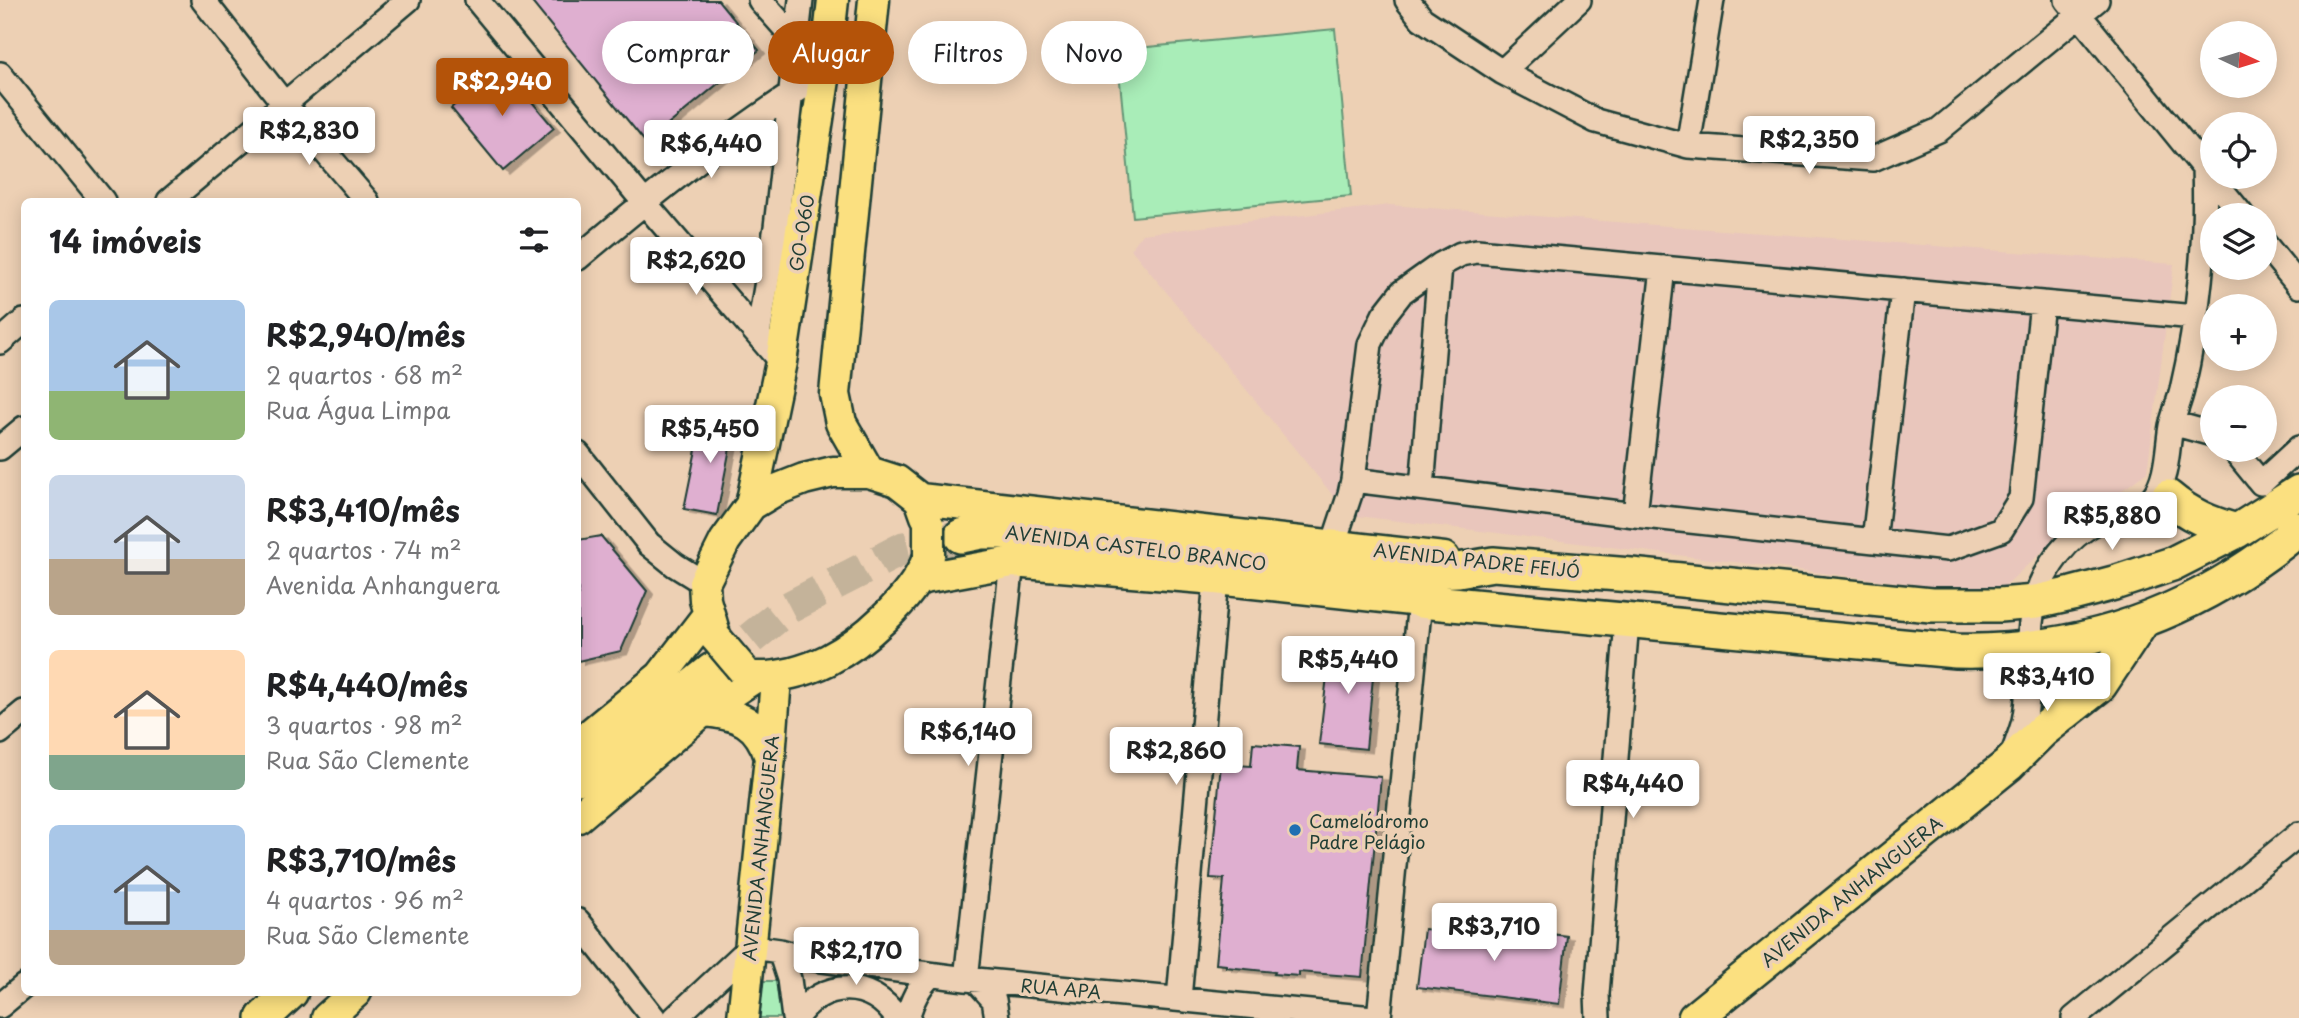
<!DOCTYPE html>
<html lang="pt">
<head>
<meta charset="utf-8">
<style>
	:root { --surface:#fff; --page:#f2f2f2; --text:#202124; --muted:#757577; --accent:#b45309 }
	body { margin:0; font-family:"Playpen Sans",sans-serif; background:var(--page); color:var(--text); height:100vh; display:flex; flex-direction:column; font-size:26px; white-space:nowrap }
	* { box-sizing:border-box; margin:0 }
	p { font-size:23px; color:var(--muted) }
	.icon { flex:none; width:38px; height:38px; fill:none; stroke:currentColor; stroke-width:2; stroke-linecap:round; stroke-linejoin:round }
	.map { position:relative; flex:1; overflow:hidden }
	.drawer { position:absolute; left:21px; top:198px; width:560px; height:798px; display:flex; flex-direction:column; background:var(--surface); border-radius:10px; box-shadow:0 4px 18px #0003 }
	.drawer>* { flex:none }
	.banner { position:absolute; left:602px; top:21px; width:665px; height:63px; display:flex; gap:14px }
	.needle { width:46px; rotate:94deg }
	.fabs { position:absolute; left:2200px; top:21px; display:grid; gap:14px }
	.fabs a { display:grid; place-items:center; width:77px; height:77px; border-radius:50%; background:var(--surface); box-shadow:0 4px 18px #0003; font-size:35px }
	.price { position:absolute; translate:-50% -60px; padding:0 16px; border-radius:7px; background:#fff; color:#222; font-size:23px; line-height:46px; filter:drop-shadow(0 2px 4px #0008) }
	.price::after { content:''; position:absolute; left:50%; top:42px; width:21px; height:16px; margin-left:-10px; background:inherit; clip-path:polygon(0 0,100% 0,50% 100%) }
	.price.active { background:var(--accent); color:#fff }
	ul { padding:0; list-style:none }
	li { display:flex; align-items:center; gap:21px; height:175px; padding:0 28px }
	li span { display:grid; place-items:center; flex:none; width:196px; height:140px; border-radius:10px; color:#555 }
	li>.icon { margin-inline-start:auto }
	span .icon { width:84px; height:84px; fill:#fffc; stroke-width:1 }
	li b { font-size:30px }
	h2 { display:flex; justify-content:space-between; align-items:center; height:84px; padding:0 28px; font-size:30px }
	.chip { padding:0 24px; border-radius:32px; background:var(--surface); box-shadow:0 4px 18px #0003; font-size:24px; line-height:63px }
	.chip.active { background:var(--accent); color:#fff }
	.map>svg:first-child { display:block }
</style>
</head>
<body>
<div class="map">
<svg width="2299" height="1018" viewBox="0 0 2299 1018">
	<defs>
		<filter id="shadow"><feDropShadow dx="6" dy="3.5" stdDeviation="0" flood-color="#0004"/></filter>
	</defs>
	<rect width="100%" height="100%" fill="#edd0b4"/>
	<filter id="ink" filterUnits="userSpaceOnUse"><feTurbulence type="fractalNoise" baseFrequency=".0143" numOctaves="2"/><feDisplacementMap in="SourceGraphic" scale="14" xChannelSelector="R" yChannelSelector="G"/><feConvolveMatrix kernelMatrix="1 2 1 2 8 2 1 2 1" color-interpolation-filters="sRGB"/></filter>
	<g filter="url(#ink)">
		<path fill="#e9c6bc" d="M1390 205 2174 264 2147 472 2056 539 1996 594 1349 515 1131 249 1142 234Z"/>
		<path fill="#a9edb8" stroke="#649576" stroke-width="2" d="M1335 29 1351 196 1133 217 1117 50Z
			M762 981H778L785 1018H758Z"/>
		<path fill="#dfafd0" stroke="#1f3d34" stroke-width="2" filter="url(#shadow)" d="M530 0H718L759 50 646 143Z
			M501 65 554 128 503 171 451 108Z
			M703 415 735 422 717 515 684 509Z
			M601 536 647 591 621 651 578 661V540Z
			M1331 642 1376 647 1366 749 1319 744Z
			M1253 743 1299 747 1297 770 1381 777 1362 977 1299 972V976L1274 974 1275 972 1226 967V965L1216 964 1224 879 1210 878 1221 764 1251 766Z
			M1474 925 1567 936 1559 1004 1417 987 1424 929 1473 934Z"/>
		<g fill="none" stroke-linecap="round" stroke-linejoin="round">
			<path stroke="#c4b39a" stroke-width="33" stroke-dasharray="33 17" stroke-linecap="butt" d="M712 670 788 608 904 548 958 537"/>
			<g stroke="#1f3d34" stroke-width="28">
				<path id="minor" d="M203 0 285 105 367 201
					M477 0 644 202 781 362
					M1407 0 1422 19 1502 72 1596 121 1688 146 1873 159 1939 130 2097 0
					M2067 0 2242 215
					M1502 72 1579 0
					M0 74 103 201
					M1688 146 1712 0
					M169 201 408 0
					M2264 243 2299 286
					M578 258C656 192 737 127 825 73L760 0
					M1440 265 1402 292 1384 315 1370 344 1353 480 1635 515 1948 549 2001 530 2021 498 2042 303
					M758 335 776 227 801 0
					M0 342 24 321
					M2172 423 2212 434
					M0 448 24 428
					M2234 450 2261 483 2299 448
					M578 454 649 544 675 565 704 583
					M1422 488 1440 265 1461 254 1477 251 2195 317
					M1635 515 1663 268
					M1874 541 1903 290
					M1333 545 1350 494 1353 480
					M0 732 24 712
					M2012 756C2016 745 2021 733 2024 721 2034 674 2021 619 2045 575 2062 543 2086 523 2120 512 2131 508 2145 507 2153 497 2168 479 2167 448 2171 426 2174 414 2179 402 2182 390 2198 322 2207 239 2204 169
					M578 921 654 1018
					M780 951 789 979 794 1018
					M966 979 1012 562
					M976 980 994 1000 997 1018
					M1179 999 1216 579
					M0 1006 24 986
					M675 1018 751 947 780 951 800 957 966 979 1373 1018
					M796 1018C823 979 870 979 897 1018
					M907 1018C912 1001 918 987 931 975
					M1379 1018 1420 601
					M1598 1018 1597 994 1627 621
					M2074 1018 2299 834"/>
			</g>
			<g stroke="#1f3d34" stroke-width="35">
				<path id="major" d="M869 472 841 423 835 394 874 0
					M920 499 1444 558
					M751 505 781 362 825 73 833 0
					M919 579 1012 562 1216 579 1420 601
					M716 638 705 600 704 583 725 541 751 505 776 490 804 479 833 472H869L897 481 920 499 926 516
					M755 677C779 678 806 671 828 660 863 642 911 599 926 563
					M703 711C739 714 758 721 770 757
					M578 744 661 676 708 615
					M578 817 703 711 755 677
					M327 1018 356 992
					M743 1018 770 757 776 678"/>
			</g>
			<g stroke="#1f3d34" stroke-width="38">
				<path id="highway" d="M2168 497C2189 515 2211 524 2237 531
					M961 536 981 532H1021L1312 567 1333 572
					M1312 567 1428 571 1458 570 1493 564 1631 575 1931 605H1999L2036 602 2072 594 2114 583 2172 564 2237 531 2299 492
					M1420 601 1956 651C2086 654 2199 612 2299 529
					M578 778 712 670
					M263 1018 291 992
					M1695 1018 2008 765 2042 731 2100 685 2142 622"/>
			</g>
			<use href="#minor" stroke="#edd0b4" stroke-width="23"/>
			<use href="#major" stroke="#fbe080" stroke-width="30"/>
			<use href="#highway" stroke="#fbe080" stroke-width="33"/>
			<g stroke="#1f3d34" stroke-width="35" stroke-linecap="butt">
				<path id="major-bridge" d="M929 526V556
					M716 638 743 670"/>
			</g>
			<use href="#major-bridge" stroke="#fbe080" stroke-width="30"/>
		</g>
	</g>
	<circle fill="#1f6fb2" stroke="#edd0b4" stroke-width="2.5" cx="1295" cy="830" r="7"/>
	<g text-anchor="middle" dominant-baseline="central" stroke-width="7" stroke-linejoin="round" paint-order="stroke">
		<g font-size="18" fill="#1f3d34" stroke="#edd0b4">
			<text transform="translate(801 233) rotate(-81)">GO-060</text>
			<text transform="translate(1136 547) rotate(7)">AVENIDA CASTELO BRANCO</text>
			<text transform="translate(1477 560) rotate(6)">AVENIDA PADRE FEIJÓ</text>
			<text transform="translate(760 848) rotate(-84)">AVENIDA ANHANGUERA</text>
			<text transform="translate(1851 891) rotate(-39)">AVENIDA ANHANGUERA</text>
			<text transform="translate(1061 988) rotate(5)">RUA APA</text>
		</g>
		<g font-size="18" fill="#1f3d34" stroke="#edd0b4" text-anchor="start">
			<text x="1309" y="820">Camelódromo<tspan x="1309" dy="21">Padre Pelágio</tspan></text>
		</g>
	</g>
</svg>
<div class="fabs">
<a><svg class="needle" viewBox="-14 -14 28 28"><path d="M0-13l5 13h-10z" fill="#e53935"/><path d="M0 13l5-13h-10z" fill="#757577"/></svg></a>
<a><svg class="icon" aria-label="locate" viewBox="0 0 24 24"><circle cx="12" cy="12" r="6"/><path d="M12 2v4M12 18v4M2 12h4M18 12h4"/></svg></a>
<a><svg class="icon" aria-label="layers" viewBox="0 0 24 24"><path d="M12 4l9 5-9 5-9-5zM3 14l9 5 9-5"/></svg></a>
<a>+</a>
<a>−</a>
</div>
<b class="price active" style="left:502px;top:118px">R$2,940</b>
<b class="price" style="left:309px;top:167px">R$2,830</b>
<b class="price" style="left:1809px;top:176px">R$2,350</b>
<b class="price" style="left:711px;top:180px">R$6,440</b>
<b class="price" style="left:696px;top:297px">R$2,620</b>
<b class="price" style="left:710px;top:465px">R$5,450</b>
<b class="price" style="left:2112px;top:552px">R$5,880</b>
<b class="price" style="left:1348px;top:696px">R$5,440</b>
<b class="price" style="left:2047px;top:713px">R$3,410</b>
<b class="price" style="left:968px;top:768px">R$6,140</b>
<b class="price" style="left:1176px;top:787px">R$2,860</b>
<b class="price" style="left:1633px;top:820px">R$4,440</b>
<b class="price" style="left:1494px;top:963px">R$3,710</b>
<b class="price" style="left:856px;top:987px">R$2,170</b>
<div class="banner">
<a class="chip">Comprar</a>
<a class="chip active">Alugar</a>
<a class="chip">Filtros</a>
<a class="chip">Novo</a>
</div>
<section class="drawer">
<h2>14 imóveis<svg class="icon" aria-label="filters" viewBox="0 0 24 24"><path d="M4 7h16M4 17h16"/><circle cx="9" cy="7" r="2"/><circle cx="15" cy="17" r="2"/></svg></h2>
<ul>
<li><span style="background:linear-gradient(#a9c7e8 65%,#8fb573 0)"><svg class="icon" aria-label="home" viewBox="0 0 24 24"><path d="M3 11l9-7 9 7M6 9v11h12V9"/></svg></span><div><b>R$2,940/mês</b><p>2 quartos · 68 m²</p><p>Rua Água Limpa</p></div></li>
<li><span style="background:linear-gradient(#c9d6e8 60%,#b9a48a 0)"><svg class="icon" aria-label="home" viewBox="0 0 24 24"><path d="M3 11l9-7 9 7M6 9v11h12V9"/></svg></span><div><b>R$3,410/mês</b><p>2 quartos · 74 m²</p><p>Avenida Anhanguera</p></div></li>
<li><span style="background:linear-gradient(#ffd9b3 75%,#7fa58c 0)"><svg class="icon" aria-label="home" viewBox="0 0 24 24"><path d="M3 11l9-7 9 7M6 9v11h12V9"/></svg></span><div><b>R$4,440/mês</b><p>3 quartos · 98 m²</p><p>Rua São Clemente</p></div></li>
<li><span style="background:linear-gradient(#a9c7e8 75%,#b9a48a 0)"><svg class="icon" aria-label="home" viewBox="0 0 24 24"><path d="M3 11l9-7 9 7M6 9v11h12V9"/></svg></span><div><b>R$3,710/mês</b><p>4 quartos · 96 m²</p><p>Rua São Clemente</p></div></li>
</ul>
</section>
</div>
</body>
</html>
